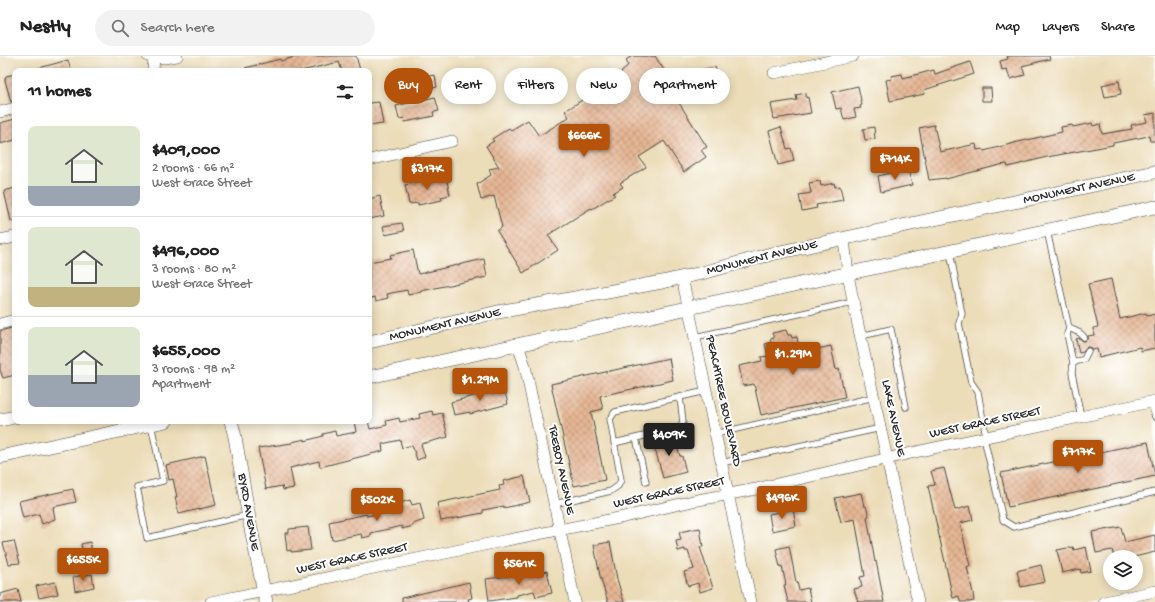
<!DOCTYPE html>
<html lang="en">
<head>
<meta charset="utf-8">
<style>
	:root { --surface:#fff; --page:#f2f2f2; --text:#222; --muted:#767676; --line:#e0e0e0; --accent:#b45309 }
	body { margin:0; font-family:"Gochi Hand",sans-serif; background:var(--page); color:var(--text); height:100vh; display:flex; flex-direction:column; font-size:15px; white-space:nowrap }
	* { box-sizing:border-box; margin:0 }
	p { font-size:13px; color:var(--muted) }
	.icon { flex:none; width:22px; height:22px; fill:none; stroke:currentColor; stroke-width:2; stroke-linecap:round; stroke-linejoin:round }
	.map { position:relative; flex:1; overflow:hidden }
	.sheet { position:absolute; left:12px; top:12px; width:360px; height:356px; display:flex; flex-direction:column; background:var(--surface); border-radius:8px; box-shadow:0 2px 10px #0003 }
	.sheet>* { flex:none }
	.banner { position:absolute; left:384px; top:12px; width:380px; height:36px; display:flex; gap:8px }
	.buttons { position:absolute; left:1103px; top:494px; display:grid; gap:8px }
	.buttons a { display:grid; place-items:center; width:40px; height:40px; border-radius:50%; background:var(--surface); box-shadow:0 2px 10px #0003; font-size:20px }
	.price { position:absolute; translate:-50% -34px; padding:0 9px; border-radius:4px; background:var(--accent); color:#fff; font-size:13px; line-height:26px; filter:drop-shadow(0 1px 2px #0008) }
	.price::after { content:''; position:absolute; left:50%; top:24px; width:12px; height:9px; margin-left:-6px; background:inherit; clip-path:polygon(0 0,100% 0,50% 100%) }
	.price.current { background:#222; color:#fff }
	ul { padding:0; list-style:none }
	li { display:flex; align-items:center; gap:12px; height:100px; padding:0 16px }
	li+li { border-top:1px solid var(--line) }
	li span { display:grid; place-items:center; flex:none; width:112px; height:80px; border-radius:8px; color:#555 }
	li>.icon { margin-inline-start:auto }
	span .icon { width:48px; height:48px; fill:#fffc; stroke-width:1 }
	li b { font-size:17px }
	h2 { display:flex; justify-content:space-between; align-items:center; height:48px; padding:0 16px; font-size:17px }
	.pill { padding:0 14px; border-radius:18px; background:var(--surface); box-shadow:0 2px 10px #0003; font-size:14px; line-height:36px }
	.pill.current { background:var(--accent); color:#fff }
	header { display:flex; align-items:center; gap:24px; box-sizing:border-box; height:56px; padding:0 20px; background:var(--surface); border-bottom:1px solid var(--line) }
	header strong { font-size:19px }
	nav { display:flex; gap:22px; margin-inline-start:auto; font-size:14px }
	.search { width:280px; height:36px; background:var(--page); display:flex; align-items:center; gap:10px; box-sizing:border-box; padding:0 14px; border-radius:22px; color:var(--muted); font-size:15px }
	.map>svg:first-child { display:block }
</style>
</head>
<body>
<header>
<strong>Nestly</strong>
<div class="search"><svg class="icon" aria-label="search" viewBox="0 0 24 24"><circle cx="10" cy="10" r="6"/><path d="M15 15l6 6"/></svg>Search here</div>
<nav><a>Map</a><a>Layers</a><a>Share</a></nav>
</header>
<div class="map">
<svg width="1155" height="546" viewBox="0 0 1155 546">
	<defs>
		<pattern id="building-cross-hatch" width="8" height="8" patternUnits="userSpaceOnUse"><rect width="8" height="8" fill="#e6b795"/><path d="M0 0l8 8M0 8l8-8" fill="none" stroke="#bb957a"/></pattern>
	</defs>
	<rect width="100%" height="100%" fill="#fff"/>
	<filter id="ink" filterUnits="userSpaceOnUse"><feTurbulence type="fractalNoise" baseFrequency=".025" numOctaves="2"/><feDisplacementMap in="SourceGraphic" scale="8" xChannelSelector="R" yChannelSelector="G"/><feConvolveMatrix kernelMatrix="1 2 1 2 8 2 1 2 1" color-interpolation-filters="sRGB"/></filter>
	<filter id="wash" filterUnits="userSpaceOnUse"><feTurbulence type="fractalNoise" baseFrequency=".012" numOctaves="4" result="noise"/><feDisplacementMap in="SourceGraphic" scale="16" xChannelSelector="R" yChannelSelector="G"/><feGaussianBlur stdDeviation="0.9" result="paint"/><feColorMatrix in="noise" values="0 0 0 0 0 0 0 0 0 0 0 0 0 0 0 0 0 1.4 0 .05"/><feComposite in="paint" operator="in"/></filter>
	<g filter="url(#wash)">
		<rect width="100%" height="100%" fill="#ecddb9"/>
		<g id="blocks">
			<path fill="url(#building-cross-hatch)" d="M298 0H356L360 14 355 15H342L339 6 301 15H246L245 12 280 3 281 5Z
				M632 0H655L666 17 662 20 707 91 701 94 706 101 684 116 664 85 639 101 646 111 620 127 623 131 613 137 615 139 592 153 591 152 548 179 558 194 523 217 497 175 502 171 494 140 481 144 477 128 491 119 489 113 499 111 486 90 494 85 492 83 509 72 511 74 528 64 539 80 569 61 565 55 590 39 592 42 613 28 612 27 628 9 626 4Z
				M1007 0H1049L1050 3 1022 10 1025 19 1010 23 1007 13 1002 14 1000 5 1008 3Z
				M68 4 71 15H40L39 12Z
				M970 6 974 18 924 34 925 38 890 45 886 24 892 23 891 20 902 18 903 22 934 14 935 18Z
				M715 11 718 20 704 23 702 14Z
				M15 18V45L11 46 5 24 6 20Z
				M435 19 437 31 426 33 424 21Z
				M1119 25 1121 38 1105 41 1102 29Z
				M858 30 862 49 860 50 861 52 854 53 856 61 844 64 841 52 836 53 832 36Z
				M982 32H991L992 45H982Z
				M806 37V42L808 41 811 57 774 63 771 48 797 44 796 39Z
				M435 41 439 55 433 56 434 60 405 66 404 62 399 63 396 50Z
				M379 46 383 68 369 70V47Z
				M1155 57V85H1150L1149 80 1113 87V89L1047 101 1008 111 1007 108 1000 109 946 123V122L929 124 919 72 934 69 940 96 976 88 977 94 983 93 984 95 1018 86 1062 76 1061 71 1072 69 1073 71 1092 67 1093 70 1100 68 1102 78 1132 73 1131 69 1147 66 1145 59Z
				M15 63V84L0 88V67Z
				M781 71 787 93 791 92 794 105 778 109 769 75Z
				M874 71 875 83 865 84 863 73Z
				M908 113 912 129 881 136 878 120Z
				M446 121 450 139 441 141 442 144 418 149V147L409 148 405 129Z
				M820 125 821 130 834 127 835 131 840 130 843 144 816 149 817 152 802 155 799 139 811 137 809 127Z
				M15 132V165H11L4 135Z
				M380 140 384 160 369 163V143Z
				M402 167 404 175 385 179 383 170Z
				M413 194 418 218 484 203 487 221 421 235V236L408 239 407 234 387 238 388 242 376 245 375 241 369 243V206L391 202 390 199Z
				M1111 223 1120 263 1146 257 1147 260 1155 258V292L1141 295 1140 291 1099 301 1097 293 1092 294 1090 291H1087L1083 296 1079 297 1076 283 1079 282 1083 285H1085L1088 282V280L1094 279 1093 272 1098 271 1088 228Z
				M15 271V319L3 322 0 314V275Z
				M786 274 788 279H791L792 282 797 281 799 293 807 291 808 295 831 290 836 314 839 313 845 341 761 359 754 328 743 330 739 310 762 305 761 301 768 300 765 288 771 286 770 283 774 282 772 277Z
				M669 302 673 324 600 340 603 353 591 356 605 424 574 430 551 328Z
				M504 332 508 348 470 358V356L454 359 451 346Z
				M432 355 433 359 442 357 448 381 421 388 425 401 417 404 412 389 402 392 400 384 382 388 383 395 320 411 319 405 290 412 294 432 283 434 282 430 266 433 258 392 292 387V386L305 383V385L323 380V378L335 375 336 380 356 376 354 365H368L370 373 387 369 386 365 399 362 400 366 420 362 419 358Z
				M674 380 680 400H682L686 416 663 422 654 389 658 388 657 383Z
				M1148 386 1155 420 1008 451 1001 417Z
				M205 400 216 449 179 458 175 441H177L173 423 169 424 166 409Z
				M944 412 955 454 970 450 973 464 960 467 970 510 967 511 973 537 974 545 969 546H960L959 540 953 542 928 430 935 429 931 415Z
				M524 420 530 446 504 452V450L483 454V457L441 465 437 447 500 434 499 430 504 429 503 425Z
				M73 433 76 446 53 451 55 463 42 468 39 458 23 462 19 445Z
				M861 437 864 450H866L869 460 867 461 875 506 876 505 884 546H858L854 533 862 531 860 521 865 520 855 463 841 466 835 442Z
				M410 444 412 449 420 447 424 464 413 468V470L402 473V470L371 477V480L362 482 361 478 332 484 329 466 367 458V460L402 453 400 447Z
				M793 453 796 470 772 475 769 458Z
				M308 471 311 494 291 496V494L287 495 285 477H289V473Z
				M1121 471 1125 486 1155 479V496L1134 501H1114L1112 494 1096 497 1092 476Z
				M700 472 703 491H700L713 532 700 536 698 527 688 530 684 516 694 513 688 495H685V493L678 495 676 485 681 484 679 476Z
				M14 485 20 507 9 508 3 487Z
				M90 486 92 496 83 498 81 488Z
				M610 486 617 523 624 546H608L600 520 594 489Z
				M789 490 796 526H797L799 534 808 532 811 546H788L784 529H786L782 510 780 511 776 493Z
				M1073 491 1074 494 1086 491 1091 515 1081 517 1080 513 1062 517 1057 494Z
				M1041 509 1045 526 1021 531 1017 515Z
				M533 514 534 518 547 515 552 537 536 541 534 535 517 539V541L489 545 486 523 523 518V516Z
				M92 518 94 531 75 535 73 521Z
				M55 526 58 538 39 542 36 530Z
				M469 526 472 542 468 543 469 546H402V542Z
				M18 533 21 546H0V538Z"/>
		</g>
	</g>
	<g filter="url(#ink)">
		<use href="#blocks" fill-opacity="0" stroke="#484640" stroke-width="1"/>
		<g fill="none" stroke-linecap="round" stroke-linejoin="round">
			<g stroke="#484640" stroke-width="7">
				<path id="service" d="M1047 175 1069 272 1067 278 1073 307 1072 317 1081 361
					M950 196 962 258 959 267 971 326 978 336 986 381
					M1069 272 1080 277 1084 281
					M861 280 891 273 906 351
					M695 281 853 246
					M1073 307 1084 303 1088 295
					M1151 346 1155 361
					M151 368 163 425 137 431 147 482 249 459
					M715 378 874 341
					M636 382 646 426
					M984 382 1003 464 1014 471 1155 436
					M614 387 679 372 683 366 680 341
					M721 407 881 372
					M554 448 611 435 618 430 621 424 610 363 615 356 706 335"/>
			</g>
			<g stroke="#484640" stroke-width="12">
				<path id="minor" d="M148 0 164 2 177 0
					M153 15 154 1
					M774 17 853 0
					M0 56 15 52
					M369 104 452 85
					M844 183 848 218 855 255 918 546
					M0 184 15 181
					M682 221 751 546
					M0 268 15 264
					M518 289 525 310 575 546
					M211 546 498 486 624 461 693 445 756 433 920 395 1155 345
					M1104 546 1155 535"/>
			</g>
			<g stroke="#484640" stroke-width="14">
				<path id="tertiary" d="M369 286 498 256 662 226 706 216 771 198 1155 116
					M369 321 1155 151
					M0 364 15 361
					M231 365 235 381 250 468 266 546
					M0 401 166 365"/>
			</g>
			<use href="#service" stroke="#fff" stroke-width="5.5"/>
			<use href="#minor" stroke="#fff" stroke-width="11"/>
			<use href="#tertiary" stroke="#fff" stroke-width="13"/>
		</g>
	</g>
	<g text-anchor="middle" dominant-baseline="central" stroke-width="4" stroke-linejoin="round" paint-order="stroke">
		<g font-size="13" fill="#2b2b2b" stroke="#fff">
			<text transform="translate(1079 133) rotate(-12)">MONUMENT AVENUE</text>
			<text transform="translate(762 202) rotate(-14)">MONUMENT AVENUE</text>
			<text transform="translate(445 269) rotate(-13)">MONUMENT AVENUE</text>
			<text transform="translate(723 345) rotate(78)">PEACHTREE BOULEVARD</text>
			<text transform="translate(893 362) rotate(78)">LAKE AVENUE</text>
			<text transform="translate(985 367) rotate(-12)">WEST GRACE STREET</text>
			<text transform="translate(561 414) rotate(78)">TREBOY AVENUE</text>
			<text transform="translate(669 437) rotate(-12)">WEST GRACE STREET</text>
			<text transform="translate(248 456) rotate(80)">BYRD AVENUE</text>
			<text transform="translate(352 503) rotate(-12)">WEST GRACE STREET</text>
		</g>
	</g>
</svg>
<div class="buttons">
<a><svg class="icon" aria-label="layers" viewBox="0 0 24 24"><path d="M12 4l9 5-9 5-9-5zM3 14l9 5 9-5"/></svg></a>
</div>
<b class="price" style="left:584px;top:102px">$666K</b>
<b class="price" style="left:895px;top:125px">$714K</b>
<b class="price" style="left:427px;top:135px">$317K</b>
<b class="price" style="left:793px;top:320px">$1.29M</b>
<b class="price" style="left:480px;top:346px">$1.29M</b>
<b class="price current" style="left:669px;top:401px">$409K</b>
<b class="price" style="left:1078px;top:418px">$717K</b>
<b class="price" style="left:782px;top:464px">$496K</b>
<b class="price" style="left:377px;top:466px">$502K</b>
<b class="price" style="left:83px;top:526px">$655K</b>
<b class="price" style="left:519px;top:530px">$561K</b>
<div class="banner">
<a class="pill current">Buy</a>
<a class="pill">Rent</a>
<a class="pill">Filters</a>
<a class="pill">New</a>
<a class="pill">Apartment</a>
</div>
<section class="sheet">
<h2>11 homes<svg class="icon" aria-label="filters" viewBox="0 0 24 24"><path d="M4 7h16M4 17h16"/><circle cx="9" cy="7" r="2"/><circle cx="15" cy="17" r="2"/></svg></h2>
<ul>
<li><span style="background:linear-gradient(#dfe7d0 75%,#9aa5b1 0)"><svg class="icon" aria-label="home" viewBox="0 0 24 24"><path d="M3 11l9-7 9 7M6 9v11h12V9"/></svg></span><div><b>$409,000</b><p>2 rooms · 66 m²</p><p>West Grace Street</p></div></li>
<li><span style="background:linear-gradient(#dfe7d0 75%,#c2b280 0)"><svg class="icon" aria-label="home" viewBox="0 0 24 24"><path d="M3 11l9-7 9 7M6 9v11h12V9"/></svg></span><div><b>$496,000</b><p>3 rooms · 80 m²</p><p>West Grace Street</p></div></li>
<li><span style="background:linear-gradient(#dfe7d0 60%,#9aa5b1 0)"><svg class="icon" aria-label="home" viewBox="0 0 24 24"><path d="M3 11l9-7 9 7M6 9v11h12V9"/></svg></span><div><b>$655,000</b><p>3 rooms · 98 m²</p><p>Apartment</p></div></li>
</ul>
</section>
</div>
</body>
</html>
